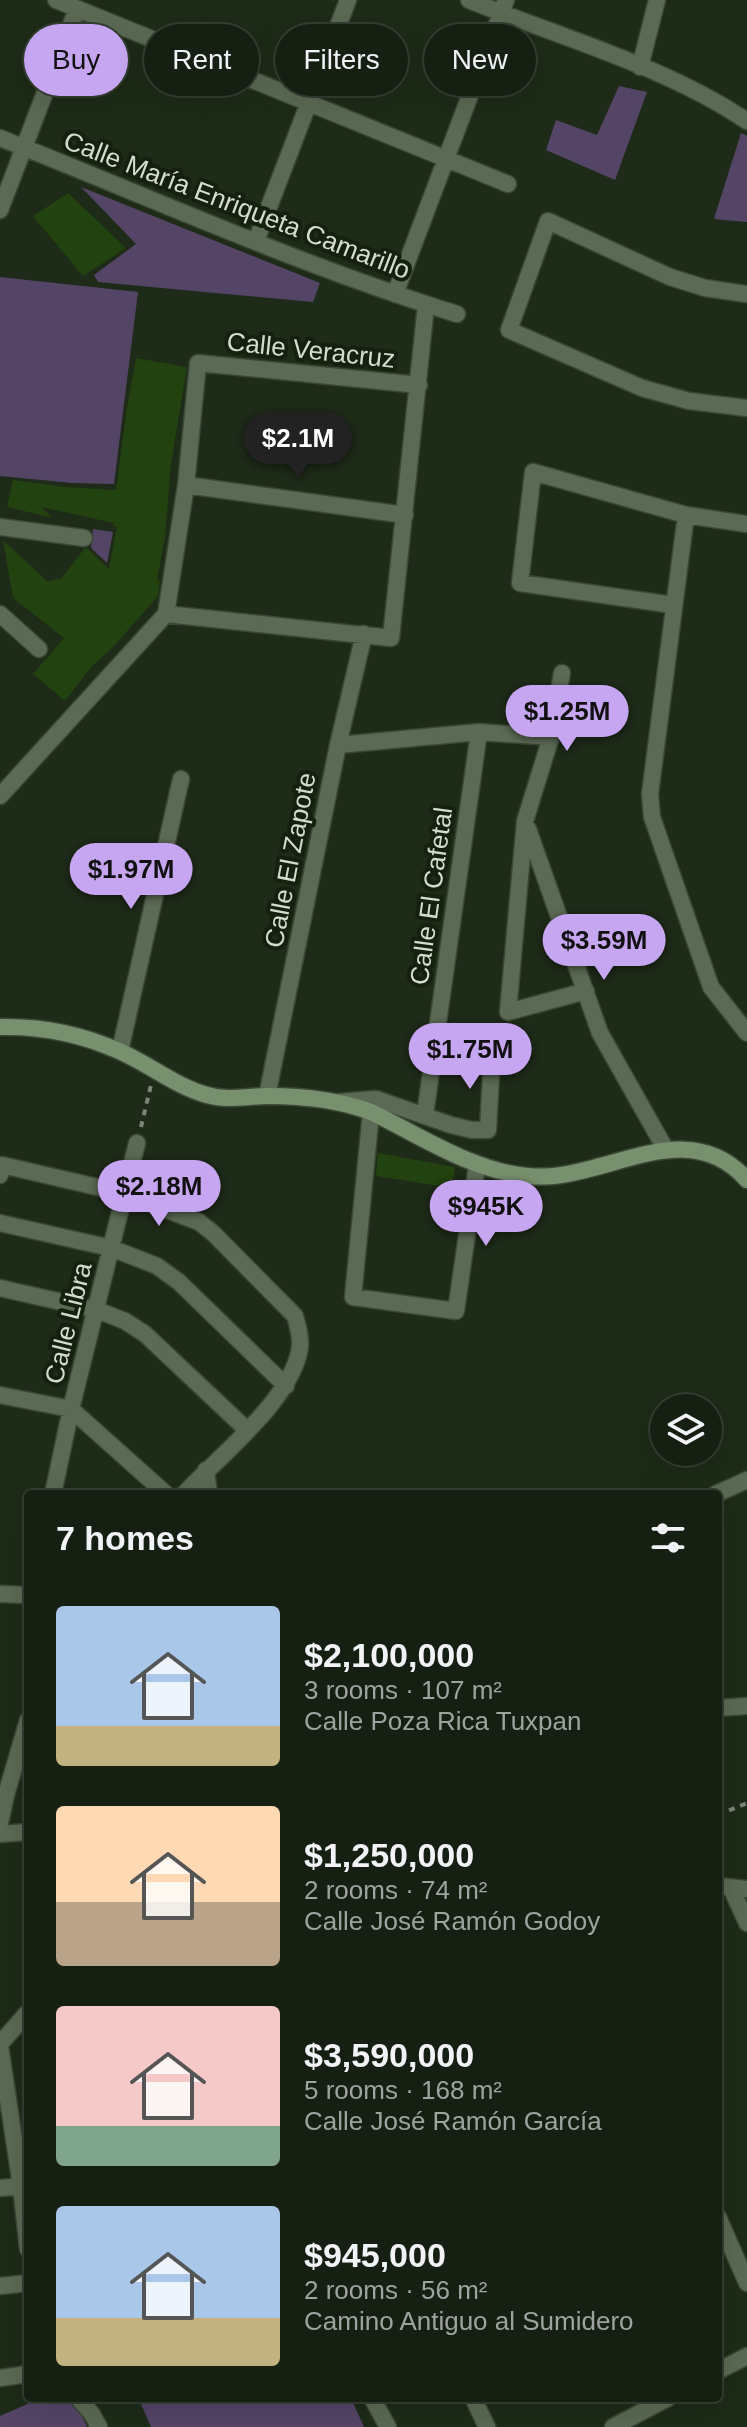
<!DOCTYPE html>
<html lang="en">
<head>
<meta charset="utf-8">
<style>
	:root { --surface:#162012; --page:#232d20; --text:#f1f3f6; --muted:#9ea39f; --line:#353e32; --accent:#c6a6f0 }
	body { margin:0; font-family:Arial,sans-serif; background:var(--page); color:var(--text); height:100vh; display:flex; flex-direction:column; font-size:30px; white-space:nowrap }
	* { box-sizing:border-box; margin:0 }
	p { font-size:26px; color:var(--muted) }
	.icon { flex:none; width:44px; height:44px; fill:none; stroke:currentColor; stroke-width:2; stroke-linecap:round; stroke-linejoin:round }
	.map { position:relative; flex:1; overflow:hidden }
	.drawer { position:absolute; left:24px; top:1490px; width:698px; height:912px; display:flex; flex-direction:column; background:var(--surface); border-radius:8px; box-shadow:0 8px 32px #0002,0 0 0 2px var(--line) }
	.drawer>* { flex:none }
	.top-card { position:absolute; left:24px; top:24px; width:700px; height:72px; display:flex; gap:16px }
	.tools { position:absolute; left:650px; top:1394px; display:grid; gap:16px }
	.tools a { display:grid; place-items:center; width:72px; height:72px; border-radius:50%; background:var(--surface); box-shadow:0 8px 32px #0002,0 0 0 2px var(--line); font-size:40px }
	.price { position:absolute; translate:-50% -68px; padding:0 18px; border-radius:28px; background:var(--accent); color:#111; font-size:26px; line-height:52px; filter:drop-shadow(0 2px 4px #0008) }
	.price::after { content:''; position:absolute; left:50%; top:48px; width:24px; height:18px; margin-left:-12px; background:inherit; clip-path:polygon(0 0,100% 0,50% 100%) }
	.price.current { background:#222; color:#fff }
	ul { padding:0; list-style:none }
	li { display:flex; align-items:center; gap:24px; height:200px; padding:0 32px }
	li span { display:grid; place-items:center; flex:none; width:224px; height:160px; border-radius:8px; color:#555 }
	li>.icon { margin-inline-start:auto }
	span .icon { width:96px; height:96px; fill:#fffc; stroke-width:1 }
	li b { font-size:34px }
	h2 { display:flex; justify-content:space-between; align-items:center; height:96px; padding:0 32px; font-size:34px }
	.chip { padding:0 28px; border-radius:36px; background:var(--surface); box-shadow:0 8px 32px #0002,0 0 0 2px var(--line); font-size:28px; line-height:72px }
	.chip.current { background:var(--accent); color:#111 }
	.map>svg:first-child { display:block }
</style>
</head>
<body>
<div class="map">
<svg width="747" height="2427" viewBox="0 0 747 2427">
	<rect width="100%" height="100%" fill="#1e2b18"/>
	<path fill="#544567" d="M619 86 647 92 615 180 546 150 556 120 597 135Z
		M741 133 747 136V222L714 219Z
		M81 187 320 283 313 302 98 282 94 275 136 244Z
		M0 277 138 292 114 484 72 483 0 476Z
		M93 529 113 532 107 563 91 548Z
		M41 2398H74L87 2427H0V2416Z
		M156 2398H351L364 2427H151L141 2404Z"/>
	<path fill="#224210" d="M68 193 126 248 83 276 33 216Z
		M136 358 187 367 171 464 165 537 157 580 160 581 158 596 113 647 91 667 65 701 33 674 64 638 13 598 3 540 48 582 59 578 61 579 84 549 87 548 109 569 117 526H113L114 523 41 507 53 518 7 507 13 480 65 487 116 490 127 408Z
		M378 1153 455 1167 452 1188 376 1176Z"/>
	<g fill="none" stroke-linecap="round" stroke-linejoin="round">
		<g stroke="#3b4735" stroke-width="19">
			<path id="minor" d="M56 0 508 184
				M469 0C561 38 663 65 747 121
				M640 67 657 0
				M0 138C152 198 301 266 457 314
				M0 210 77 9
				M256 241 348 0
				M395 294 506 0
				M747 294 705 288 670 277 548 221 509 330 642 388 689 401 747 408
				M186 485 405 515
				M686 515 650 794 652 817 711 987 747 1033
				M0 527 84 538
				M673 605 520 583 533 472 686 515 747 524
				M0 614 39 649
				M166 614 391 638 426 305
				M562 673 551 737 525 821 508 1012 586 991
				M338 745 479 732 551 737
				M0 796 166 614 186 485 198 363 419 385
				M528 829 600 1033 666 1150
				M120 1051 181 779
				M267 1096 338 745 364 634
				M339 1102 376 1099 451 1125 472 1130H488L492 1055
				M371 1112 353 1297 456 1311 477 1165
				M425 1115 479 732
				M0 1175 2 1165 123 1193 199 1222 213 1233 295 1316C298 1326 301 1337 300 1347 293 1399 219 1456 184 1494
				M0 1223 111 1248 157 1266 179 1282 286 1386
				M0 1288 97 1310 125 1321 145 1334 247 1430
				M0 1395 71 1409 166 1494
				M206 1470 209 1494
				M53 1494 71 1409 137 1143
				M716 1494 747 1480
				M0 1594 28 1595
				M718 1708 747 1706
				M0 1823 6 1795 28 1720
				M0 1834 28 1832
				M718 1886 747 1889
				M731 1888 747 1923
				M0 2044 28 2012
				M0 2046 21 2186 28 2249
				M0 2188 21 2186 27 2180
				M718 2217 747 2283
				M0 2286 28 2283
				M718 2371 747 2356
				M0 2378 28 2374
				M78 2398 92 2414 99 2427
				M372 2398 388 2427
				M473 2398 487 2427
				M613 2427 668 2398"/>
		</g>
		<g stroke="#3b4735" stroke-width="19">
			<path id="secondary" d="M0 1027C41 1026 81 1034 119 1051 149 1064 175 1086 207 1095 227 1101 248 1096 268 1096 303 1096 339 1100 371 1112 421 1136 472 1171 528 1176 602 1184 686 1110 747 1180"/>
		</g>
		<path stroke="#7b8576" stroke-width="4" stroke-dasharray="6 6" stroke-linecap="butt" d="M141 1127 151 1085
			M718 1815 747 1803"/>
		<use href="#minor" stroke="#5b6a54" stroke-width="16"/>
		<use href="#secondary" stroke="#77906d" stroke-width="16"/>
	</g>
	<g text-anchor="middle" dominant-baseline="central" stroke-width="8" stroke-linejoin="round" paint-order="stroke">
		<g font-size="26" fill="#d4dcd0" stroke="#15210f">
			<text transform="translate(237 205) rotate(21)">Calle María Enriqueta Camarillo</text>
			<text transform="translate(311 350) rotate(6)">Calle Veracruz</text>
			<text transform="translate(290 860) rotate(-79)">Calle El Zapote</text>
			<text transform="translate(431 896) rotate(-82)">Calle El Cafetal</text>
			<text transform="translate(68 1323) rotate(-76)">Calle Libra</text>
		</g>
	</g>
</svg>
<div class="tools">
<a><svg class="icon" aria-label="layers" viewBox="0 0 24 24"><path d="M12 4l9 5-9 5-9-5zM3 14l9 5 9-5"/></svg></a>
</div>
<b class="price current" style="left:298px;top:480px">$2.1M</b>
<b class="price" style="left:567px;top:753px">$1.25M</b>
<b class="price" style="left:131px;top:911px">$1.97M</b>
<b class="price" style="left:604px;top:982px">$3.59M</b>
<b class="price" style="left:470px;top:1091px">$1.75M</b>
<b class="price" style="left:159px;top:1228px">$2.18M</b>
<b class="price" style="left:486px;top:1248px">$945K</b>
<div class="top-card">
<a class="chip current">Buy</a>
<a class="chip">Rent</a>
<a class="chip">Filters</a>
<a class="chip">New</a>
</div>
<section class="drawer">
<h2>7 homes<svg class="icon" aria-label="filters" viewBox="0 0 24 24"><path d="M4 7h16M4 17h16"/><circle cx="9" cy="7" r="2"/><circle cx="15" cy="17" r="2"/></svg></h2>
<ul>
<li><span style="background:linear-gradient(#a9c7e8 75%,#c2b280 0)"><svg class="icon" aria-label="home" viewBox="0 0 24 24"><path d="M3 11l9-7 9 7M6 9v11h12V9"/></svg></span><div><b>$2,100,000</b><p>3 rooms · 107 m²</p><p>Calle Poza Rica Tuxpan</p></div></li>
<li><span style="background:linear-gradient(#ffd9b3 60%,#b9a48a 0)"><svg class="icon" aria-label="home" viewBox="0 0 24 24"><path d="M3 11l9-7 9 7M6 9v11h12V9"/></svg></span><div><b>$1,250,000</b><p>2 rooms · 74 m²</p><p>Calle José Ramón Godoy</p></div></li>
<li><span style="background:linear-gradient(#f6c9c9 75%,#7fa58c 0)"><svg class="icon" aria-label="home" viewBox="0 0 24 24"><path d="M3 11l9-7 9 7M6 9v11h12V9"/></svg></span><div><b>$3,590,000</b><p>5 rooms · 168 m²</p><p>Calle José Ramón García</p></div></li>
<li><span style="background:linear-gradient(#a9c7e8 70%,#c2b280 0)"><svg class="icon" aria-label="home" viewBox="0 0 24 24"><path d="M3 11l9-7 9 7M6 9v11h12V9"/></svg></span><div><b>$945,000</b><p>2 rooms · 56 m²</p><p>Camino Antiguo al Sumidero</p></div></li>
</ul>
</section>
</div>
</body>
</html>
